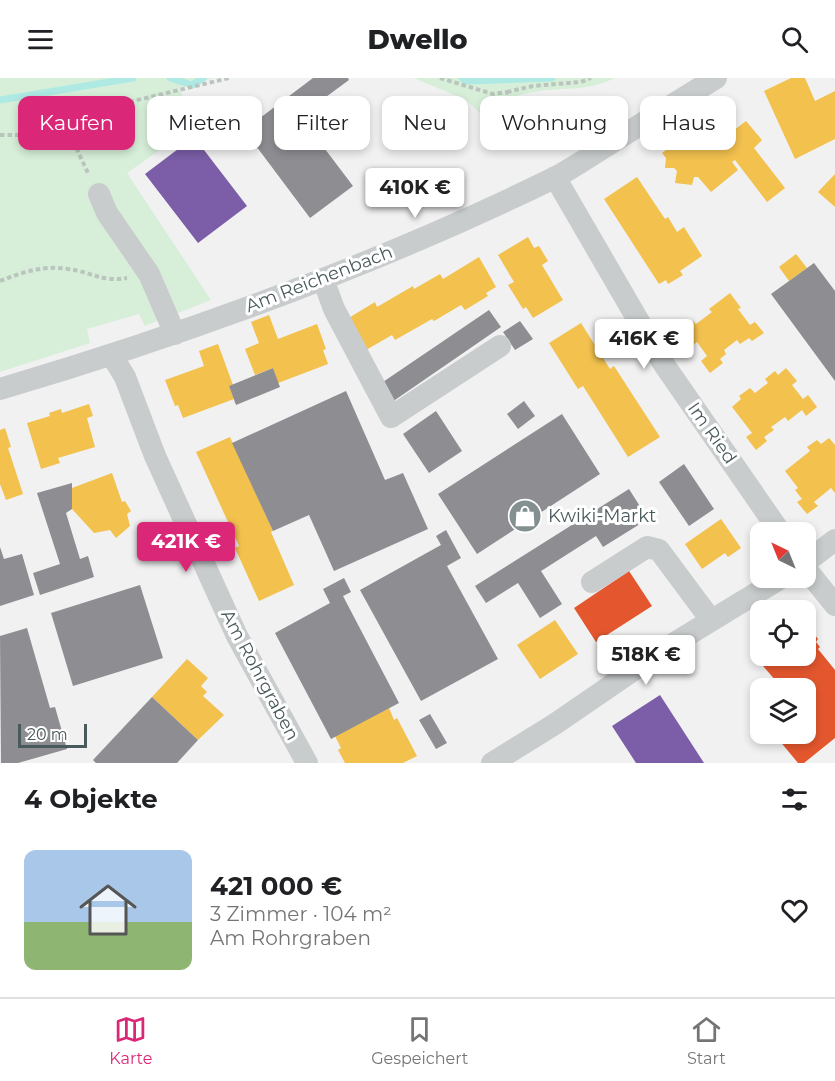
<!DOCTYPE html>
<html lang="de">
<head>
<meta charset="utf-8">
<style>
	:root { --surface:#fff; --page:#f6f6f6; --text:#202124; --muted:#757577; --line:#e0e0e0; --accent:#db2777 }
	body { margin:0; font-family:Montserrat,sans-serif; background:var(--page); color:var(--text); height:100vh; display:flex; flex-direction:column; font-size:22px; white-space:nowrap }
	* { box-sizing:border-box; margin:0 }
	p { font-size:20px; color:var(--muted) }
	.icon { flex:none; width:33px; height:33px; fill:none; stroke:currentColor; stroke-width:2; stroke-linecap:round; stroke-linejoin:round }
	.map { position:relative; height:685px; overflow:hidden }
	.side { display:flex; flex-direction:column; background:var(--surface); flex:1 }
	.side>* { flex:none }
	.guide { position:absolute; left:18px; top:18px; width:800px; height:54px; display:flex; gap:12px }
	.needle { width:39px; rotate:317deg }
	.controls { position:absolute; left:750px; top:444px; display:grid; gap:12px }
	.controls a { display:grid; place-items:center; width:66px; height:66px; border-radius:12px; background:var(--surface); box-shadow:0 3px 9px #0003; font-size:30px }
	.scale { position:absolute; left:18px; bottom:15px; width:69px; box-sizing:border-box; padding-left:6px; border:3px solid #495a5c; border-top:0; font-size:16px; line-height:21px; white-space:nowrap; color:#495a5c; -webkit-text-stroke:4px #fff; paint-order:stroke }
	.price { position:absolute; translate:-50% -51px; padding:0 14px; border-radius:6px; background:#fff; color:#222; font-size:20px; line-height:39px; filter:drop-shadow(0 2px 3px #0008) }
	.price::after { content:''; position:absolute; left:50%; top:36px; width:18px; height:14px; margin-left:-9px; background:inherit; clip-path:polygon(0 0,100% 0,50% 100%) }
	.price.current { background:var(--accent); color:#fff }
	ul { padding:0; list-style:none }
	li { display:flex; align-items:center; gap:18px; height:150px; padding:0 24px }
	li span { display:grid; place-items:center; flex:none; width:168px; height:120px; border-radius:12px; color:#555 }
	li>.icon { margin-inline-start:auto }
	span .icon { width:72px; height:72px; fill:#fffc; stroke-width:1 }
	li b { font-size:26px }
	h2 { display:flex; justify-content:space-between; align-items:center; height:72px; padding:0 24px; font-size:26px }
	.pill { padding:0 21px; border-radius:12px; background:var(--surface); box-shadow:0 3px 9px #0003; font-size:21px; line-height:54px }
	.pill.current { background:var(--accent); color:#fff }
	header { display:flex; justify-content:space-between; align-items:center; height:78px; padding:0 24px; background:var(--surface); font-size:27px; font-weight:800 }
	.menu { display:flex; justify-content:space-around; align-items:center; height:84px; border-top:2px solid var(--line); background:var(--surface); font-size:16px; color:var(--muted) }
	.menu a { display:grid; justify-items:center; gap:3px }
	.menu .current { color:var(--accent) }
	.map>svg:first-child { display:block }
</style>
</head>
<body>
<header><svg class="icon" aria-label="menu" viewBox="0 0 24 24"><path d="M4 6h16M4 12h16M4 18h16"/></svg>Dwello<svg class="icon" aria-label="search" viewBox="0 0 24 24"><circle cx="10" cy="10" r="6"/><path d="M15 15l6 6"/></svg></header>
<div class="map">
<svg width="835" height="685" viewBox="0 0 835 685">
	<rect width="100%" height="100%" fill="#f1f1f1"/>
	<path fill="#d7efd8" d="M0 0H214L179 10 196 47 127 95 211 222 145 248 139 236 87 251 90 265 0 294Z
		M414 0H614C588 14 562 9 534 14 515 16 498 27 481 36L466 22Z"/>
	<path fill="#f2c14e" d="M791 0H805L815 23 835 13V61L795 81 764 13Z
		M746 43 762 62 754 70 785 110 767 124 735 82 732 84 738 92 711 114 698 99H694L692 107 675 105 677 93 674 90H665L666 80 662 75 671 68 691 61 696 64 697 59 702 55 706 58 708 65 712 69Z
		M835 96V129L818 114Z
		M637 99 665 141 668 139 677 154 684 149 702 178 680 193 683 197 668 206 666 202 659 206 604 121Z
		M528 159 534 170 539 168 548 183 542 187 563 222 533 240 526 229 523 231 508 207 514 204 498 177Z
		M796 176 807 190 789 203 779 189Z
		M479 179 496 209 486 215 488 218 465 232 461 227 434 243 432 241 395 262 392 257 366 272 347 241 375 224 377 229 413 208 414 211 440 196 443 201Z
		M730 215 741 230 738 231 750 247 755 244 764 255 752 263 749 260 740 266 737 262 724 272 726 276 720 281 723 285 710 295 701 283 707 278 697 264 692 268 681 252 693 243 696 246 712 234 709 231Z
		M269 237 278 261 317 246 326 271 323 272 328 286 278 305 273 290 255 297 245 271 259 265 251 244Z
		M581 245 610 291 614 288 660 359 628 379 583 308 578 311 549 265Z
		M218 266 233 307 229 308 234 321 183 340 178 327 175 328 165 302 204 288 199 273Z
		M786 290 797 303 792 307 803 321 808 317 817 329 806 338 802 332 788 343 785 339 771 349 774 352 764 359 767 363 756 372 746 359 752 355 732 329 741 321 739 318 750 310 755 315 768 305 765 301 775 293 778 297Z
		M89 326 93 338 87 340 95 369 58 380 60 385 41 391 27 345 50 338 49 335 61 331 62 335Z
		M5 350 11 369 8 370 23 416 6 422 0 406V352Z
		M230 359 273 453 271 454 294 507 259 523 235 470 239 468 196 374Z
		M829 360 835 367V415L831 410 814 424 818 428 807 436 797 424 802 421 795 412 798 410 785 393 810 373 807 369 817 362 821 366Z
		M112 395 122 424 125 423 131 433 127 436 130 448 116 460 110 452 94 455 72 431V410Z
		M721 441 741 470 728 479 725 475 702 491 685 466Z
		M555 542 578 576 540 601 517 567Z
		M187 581 208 600 201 608 207 614 203 618 224 637 198 662 152 619Z
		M389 630 394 642 397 640 417 678 403 685H345L338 672 341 670 335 658Z"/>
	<path fill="#e4572e" d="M629 493 652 528 596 564 574 530Z
		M811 552 818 561 816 564 820 569 818 571 835 592V660L804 685H798L774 656H806V610H782L757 581 761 578H806V555Z"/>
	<path fill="#7b5ea7" d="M194 59 247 128 198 165 145 96Z
		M660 617 704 685H636L612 648Z"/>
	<path fill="#8d8d92" d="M313 0H348L349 2 300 38 353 108 310 140 244 52Z
		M814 185 835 213V303L771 216Z
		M489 232 501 249 392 324 380 306Z
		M520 243 533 261 515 272 503 254Z
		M273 290 280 309 236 327 229 308Z
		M346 313 385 402 403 395 428 451 334 493 309 437 273 453 232 365Z
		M524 323 535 338 518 351 507 336Z
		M436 333 462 373 429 395 403 356Z
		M562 336 600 396 477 476 438 416Z
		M684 386 714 431 689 448 659 404Z
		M72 405V431L66 435 80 481 88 478 94 499 40 517 33 495 60 486 37 415Z
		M629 411 648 441 603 469 596 458 541 493 562 526 540 540 518 505 486 525 475 508Z
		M446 452 461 480 447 488 498 581 421 623 360 512 441 467 436 458Z
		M0 469 4 481 22 476 34 517 0 528Z
		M344 500 351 514 343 518 399 625 331 661 275 555 330 525 323 511Z
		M140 507 163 580 73 608 51 535Z
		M27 550 50 630 55 629 67 671 18 685H1L0 558Z
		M152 619 198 662 177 685H96L93 682Z
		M430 636 447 665 436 671 419 642Z"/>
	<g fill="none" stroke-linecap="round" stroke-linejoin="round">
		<path stroke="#aeeae3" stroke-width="7" d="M170 0 192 7 203 0
			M462 0 468 3 552 0
			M0 22 133 0"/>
		<path stroke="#bac5be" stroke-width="4" stroke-dasharray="4.5 3" stroke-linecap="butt" d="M440 0 493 16 507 14 522 41
			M507 14 533 8 581 4 591 0
			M66 42 79 76 89 97
			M0 57H22L38 54 75 37 229 0
			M0 203C23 194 44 187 68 191 92 194 100 204 127 200"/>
		<path stroke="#c9cccd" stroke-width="22" d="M555 99 663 285 780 454
			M99 116 107 135 149 196 175 256
			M323 201 334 231 391 339 500 268
			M112 278 125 299 155 378 237 558 307 685
			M0 311C190 255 376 187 554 100 573 90 590 78 608 67 644 44 680 22 716 0
			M806 484 835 462
			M806 491 835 527
			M592 504 647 469 659 472 711 542
			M492 685 555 646 660 574 781 500"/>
	</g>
	<defs>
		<g id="shop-disc" transform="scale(1.725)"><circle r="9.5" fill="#848f90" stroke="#fff"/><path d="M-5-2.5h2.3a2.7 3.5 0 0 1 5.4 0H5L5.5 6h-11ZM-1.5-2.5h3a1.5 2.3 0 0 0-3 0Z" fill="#fff"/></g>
	</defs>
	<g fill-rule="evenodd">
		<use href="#shop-disc" x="525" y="438"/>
	</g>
	<g text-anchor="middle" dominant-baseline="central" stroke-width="6" stroke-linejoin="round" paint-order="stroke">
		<g font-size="18" fill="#495a5c" stroke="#fff">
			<text transform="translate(319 201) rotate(-21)">Am Reichenbach</text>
			<text transform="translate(712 355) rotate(55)">Im Ried</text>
			<text transform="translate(260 597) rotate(62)">Am Rohrgraben</text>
		</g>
		<g font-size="18" fill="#495a5c" stroke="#fff" text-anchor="start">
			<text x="548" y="438">Kwiki-Markt</text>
		</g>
	</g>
</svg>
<div class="controls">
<a><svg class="needle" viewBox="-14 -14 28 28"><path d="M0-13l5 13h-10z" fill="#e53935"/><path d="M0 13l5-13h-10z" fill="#757577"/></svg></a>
<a><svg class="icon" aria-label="locate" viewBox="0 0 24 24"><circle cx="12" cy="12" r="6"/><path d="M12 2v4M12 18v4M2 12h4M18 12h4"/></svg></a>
<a><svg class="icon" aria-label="layers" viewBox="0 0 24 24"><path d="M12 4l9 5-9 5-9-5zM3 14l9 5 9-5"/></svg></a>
</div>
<div class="scale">20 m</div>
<b class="price" style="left:415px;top:141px">410K €</b>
<b class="price" style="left:644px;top:292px">416K €</b>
<b class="price current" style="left:186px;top:495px">421K €</b>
<b class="price" style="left:646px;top:608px">518K €</b>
<div class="guide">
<a class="pill current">Kaufen</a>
<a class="pill">Mieten</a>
<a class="pill">Filter</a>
<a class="pill">Neu</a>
<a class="pill">Wohnung</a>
<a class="pill">Haus</a>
</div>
</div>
<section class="side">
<h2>4 Objekte<svg class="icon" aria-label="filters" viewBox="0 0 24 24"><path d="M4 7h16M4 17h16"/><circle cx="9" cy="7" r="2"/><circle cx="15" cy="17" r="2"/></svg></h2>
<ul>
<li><span style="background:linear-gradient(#a9c7e8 60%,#8fb573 0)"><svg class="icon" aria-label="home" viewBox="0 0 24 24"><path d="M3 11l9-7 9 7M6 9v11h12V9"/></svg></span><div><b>421 000 €</b><p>3 Zimmer · 104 m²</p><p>Am Rohrgraben</p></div><svg class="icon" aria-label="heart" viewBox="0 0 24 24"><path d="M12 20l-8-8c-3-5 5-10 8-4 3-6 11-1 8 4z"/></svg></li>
</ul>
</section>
<nav class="menu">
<a class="current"><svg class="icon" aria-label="map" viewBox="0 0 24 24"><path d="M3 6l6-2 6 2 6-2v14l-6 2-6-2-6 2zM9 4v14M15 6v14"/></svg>Karte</a>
<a><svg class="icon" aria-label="saved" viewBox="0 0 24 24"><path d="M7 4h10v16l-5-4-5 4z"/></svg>Gespeichert</a>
<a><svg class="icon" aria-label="home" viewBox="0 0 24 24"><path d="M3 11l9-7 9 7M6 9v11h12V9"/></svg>Start</a>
</nav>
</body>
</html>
